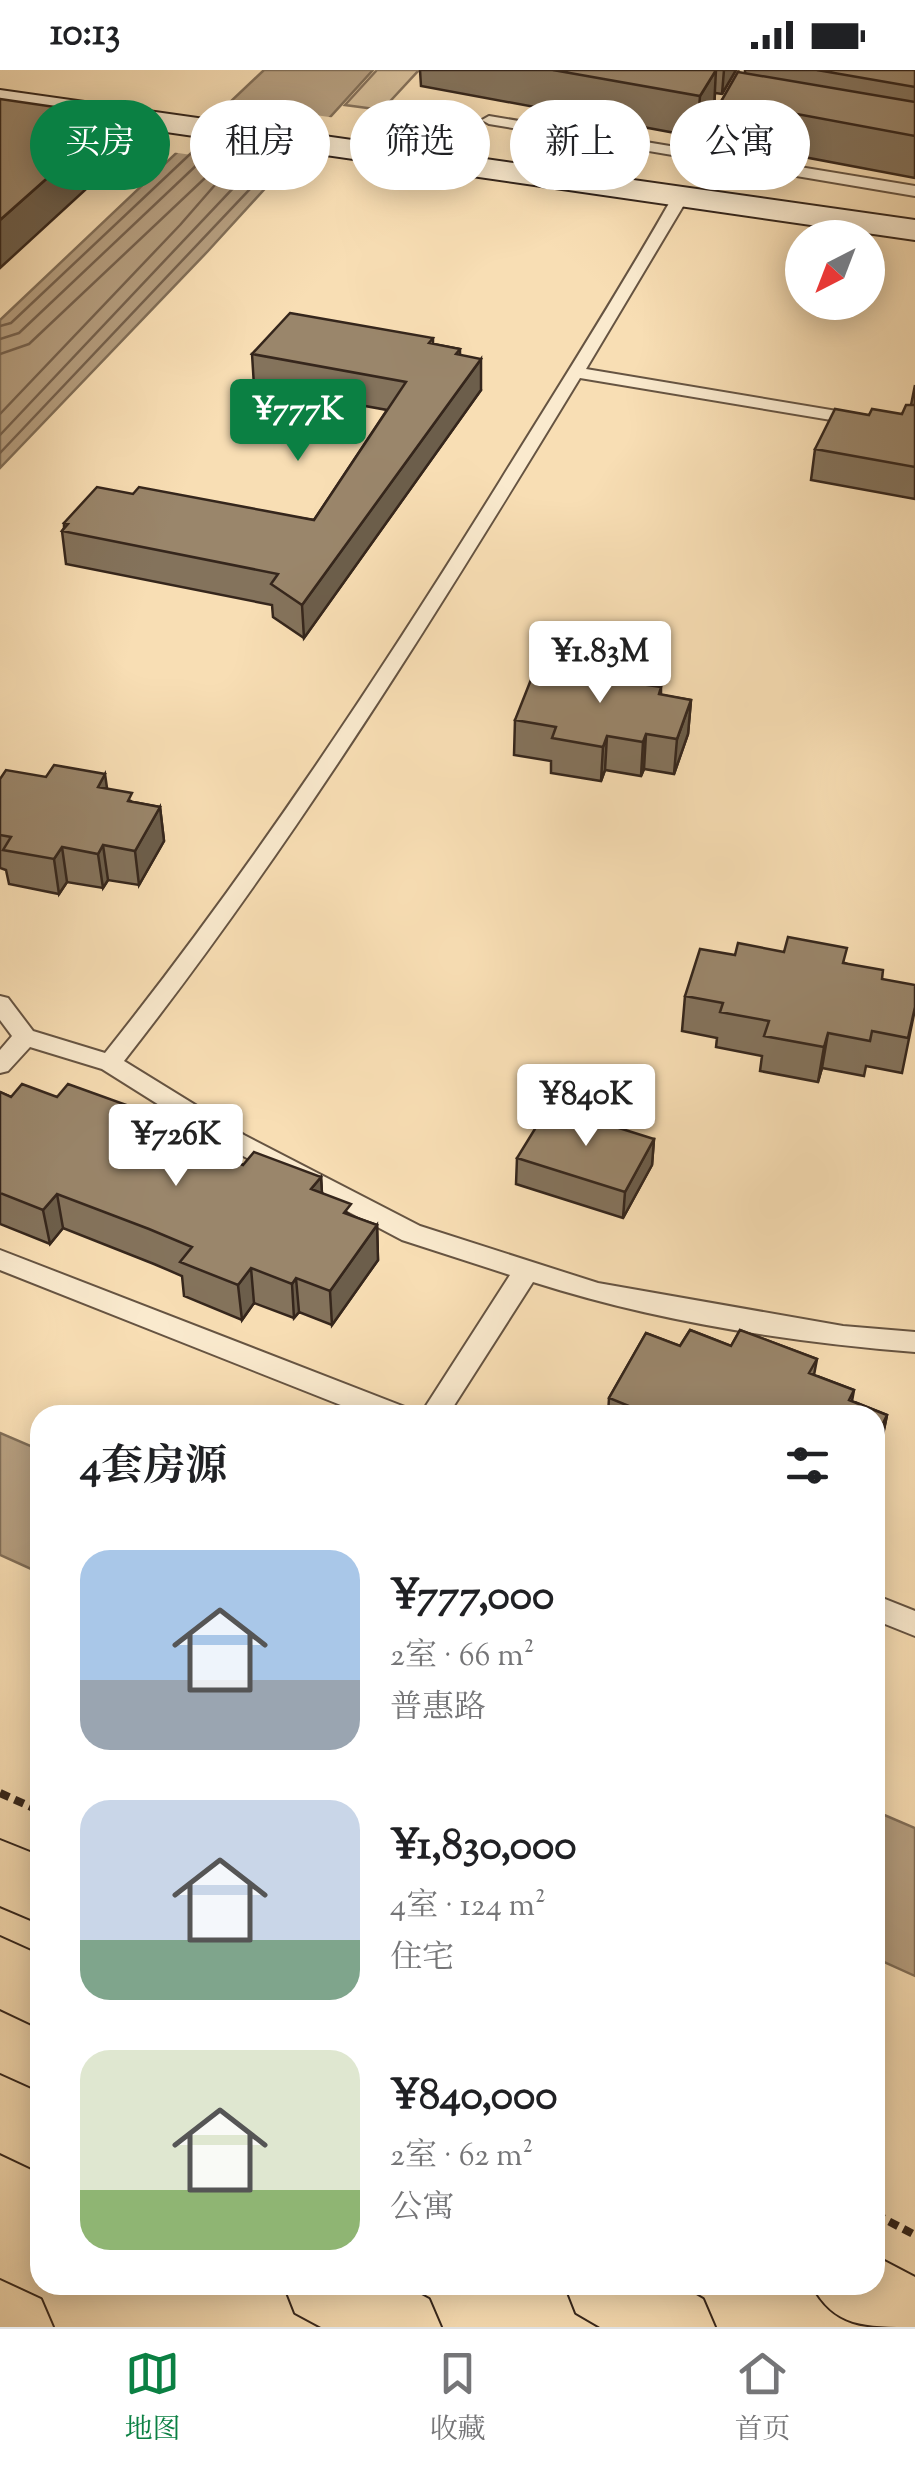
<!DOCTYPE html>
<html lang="zh">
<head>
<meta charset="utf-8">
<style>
	:root { --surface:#fff; --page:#f6f6f6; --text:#202124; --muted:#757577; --line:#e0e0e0; --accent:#0b8043 }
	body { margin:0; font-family:"Sorts Mill Goudy","Noto Serif SC",serif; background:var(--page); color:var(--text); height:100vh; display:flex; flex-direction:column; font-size:38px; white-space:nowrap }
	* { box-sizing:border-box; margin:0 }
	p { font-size:32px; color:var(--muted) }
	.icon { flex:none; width:55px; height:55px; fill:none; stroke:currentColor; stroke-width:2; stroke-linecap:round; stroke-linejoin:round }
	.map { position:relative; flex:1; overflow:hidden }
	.sheet { position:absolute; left:30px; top:1335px; width:855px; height:890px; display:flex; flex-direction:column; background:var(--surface); border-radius:30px; box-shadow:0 5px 25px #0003 }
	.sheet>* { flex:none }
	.guide { position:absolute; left:30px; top:30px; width:855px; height:90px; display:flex; gap:20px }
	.needle { width:65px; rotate:222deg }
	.controls { position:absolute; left:785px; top:150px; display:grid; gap:20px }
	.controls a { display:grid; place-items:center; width:100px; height:100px; border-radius:50%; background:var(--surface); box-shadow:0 5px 25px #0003; font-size:50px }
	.price { position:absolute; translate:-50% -85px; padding:0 22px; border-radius:10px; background:#fff; color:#222; font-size:32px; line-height:65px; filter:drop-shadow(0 2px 5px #0008) }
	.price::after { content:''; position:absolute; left:50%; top:60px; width:30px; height:22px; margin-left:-15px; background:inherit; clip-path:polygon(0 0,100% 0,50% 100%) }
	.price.selected { background:var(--accent); color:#fff }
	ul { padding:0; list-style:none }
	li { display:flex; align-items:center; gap:30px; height:250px; padding:0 50px }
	li span { display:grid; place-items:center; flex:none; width:280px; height:200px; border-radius:30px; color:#555 }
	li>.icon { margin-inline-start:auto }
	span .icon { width:120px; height:120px; fill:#fffc; stroke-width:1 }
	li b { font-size:42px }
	h2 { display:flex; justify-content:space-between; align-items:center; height:120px; padding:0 50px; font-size:42px }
	.pill { padding:0 35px; border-radius:45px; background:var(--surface); box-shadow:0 5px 25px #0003; font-size:35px; line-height:90px }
	.pill.selected { background:var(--accent); color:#fff }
	.status { display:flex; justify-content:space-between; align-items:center; height:70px; padding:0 50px; background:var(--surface); direction:ltr }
	.status svg { height:28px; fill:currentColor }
	.tabs { display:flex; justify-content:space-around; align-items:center; height:140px; border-top:2px solid var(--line); background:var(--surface); font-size:28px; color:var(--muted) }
	.tabs a { display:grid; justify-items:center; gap:5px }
	.tabs .selected { color:var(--accent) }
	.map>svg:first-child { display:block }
</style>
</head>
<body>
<div class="status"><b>10:13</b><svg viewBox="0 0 49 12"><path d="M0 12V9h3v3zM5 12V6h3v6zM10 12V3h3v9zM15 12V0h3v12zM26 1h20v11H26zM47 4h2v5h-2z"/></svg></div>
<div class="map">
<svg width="915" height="2257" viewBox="0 0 915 2257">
	<rect width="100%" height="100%" fill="#f8deb4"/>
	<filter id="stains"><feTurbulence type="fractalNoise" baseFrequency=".002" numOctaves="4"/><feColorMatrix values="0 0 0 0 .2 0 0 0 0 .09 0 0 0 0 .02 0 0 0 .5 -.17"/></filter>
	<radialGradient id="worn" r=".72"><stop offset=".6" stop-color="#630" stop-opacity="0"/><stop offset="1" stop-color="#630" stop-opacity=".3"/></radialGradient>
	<path fill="#d7bf9a" stroke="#86725b" stroke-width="2.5" d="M377 0H419L382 40 345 35Z"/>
	<path fill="#b69f80" stroke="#826f58" stroke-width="2.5" d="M264 0H373L208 181 0 398V250Z
		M0 1363 40 1380V1503L0 1485Z
		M875 1741 915 1758V1906L875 1888Z"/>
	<path fill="#f8deb4" d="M224 32 336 48 289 99 171 82Z"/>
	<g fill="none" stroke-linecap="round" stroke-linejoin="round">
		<path stroke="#76624e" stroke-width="2.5" d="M0 256 11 253 205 70
			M0 269 19 263 221 72
			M0 284 29 274 240 75
			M0 344 180 155 249 76
			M0 365 270 79
			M0 383 285 82"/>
		<g stroke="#665442" stroke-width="4">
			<path id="lane" d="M740 0H754L708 82 915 116V126L489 54 482 50 489 46 694 80Z
				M680 123 688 128 586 299 915 354V364L580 308C438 542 294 774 124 991L244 1065 420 1156 598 1213 843 1256 915 1262V1282C788 1272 655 1251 533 1212L448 1345H420L510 1205 402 1170 226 1077 102 999 30 977 8 1001 0 1003V980L12 966 0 950V926L8 928 33 961 105 983C250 801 377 609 500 411 558 317 617 225 672 128Z
				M0 1180 405 1337 409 1345H366L0 1200Z
				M875 1525 915 1541V1566L875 1550Z"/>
		</g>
		<g stroke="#35261c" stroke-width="4">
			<path id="secondary" d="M0 20 915 150V170L0 38Z"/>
		</g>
		<g stroke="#35261c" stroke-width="4">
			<path id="primary" d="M0 1770 40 1786V1853L0 1836Z
				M875 2186 915 2207V2257C864 2257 834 2257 812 2215H875Z"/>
		</g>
		<g stroke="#35261c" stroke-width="4">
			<path id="highway" d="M0 1867 40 1885V1958L0 1939Z
				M0 2005 40 2023V2102L0 2083Z
				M0 2210 41 2229 53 2257H0Z
				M284 2215H403L429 2229 441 2257H321L295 2243Z
				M565 2215H679L703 2229 715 2257H600L576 2243Z"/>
		</g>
		<path stroke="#35261c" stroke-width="8" stroke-dasharray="10 6" stroke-linecap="butt" d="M0 1723 40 1741
			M875 2144 915 2165"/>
		<use href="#lane" fill="#faeace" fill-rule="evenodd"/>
		<use href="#secondary" fill="#faeace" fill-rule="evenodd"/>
		<use href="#primary" fill="#f8deb4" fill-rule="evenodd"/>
		<use href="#highway" fill="#f8deb4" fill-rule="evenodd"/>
	</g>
	<path fill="#84735c" stroke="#35261c" stroke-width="2.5" d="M420 0H736L722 24 715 23 714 38 697 67 421 16Z
		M745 0H915V108L719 71 722 30 745 3Z
		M433 268V274L460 279V285L481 320 304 568 273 547 272 535 66 494 62 461 64 458V453L133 424 314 450 387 340 254 316 252 284Z
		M915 315V429L811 410 815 379 869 345 902 344 911 335Z
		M631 613 661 617V625L691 630 688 664 674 704 644 699 641 706 605 700 601 711 551 703V691L514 685 515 650Z
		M0 709 107 719 133 732 160 737 164 771 139 815 108 810 103 818 67 812 59 824 9 814 6 800 0 798Z
		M735 885 845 893 882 909 915 939 902 1003 866 996 864 1006 822 998 818 1012 760 1001 762 986 716 977 717 968 682 961 685 926Z
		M0 1022 11 1027H57L132 1037 134 1054 243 1095 321 1107 322 1123 351 1146 377 1155 378 1190 332 1255 299 1242 294 1248 254 1233 242 1250 184 1226 182 1206 154 1194 63 1158 50 1174 0 1154Z
		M654 1069 652 1095 623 1148 516 1114 517 1088Z
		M690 1260 731 1276 740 1260 817 1289 814 1305 854 1320 852 1331 887 1345 880 1379 875 1388V1345H608L609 1328 646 1263 680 1276Z"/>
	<path fill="#6c5e4b" stroke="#35261c" stroke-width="2.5" d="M716 0 714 38 697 67 700 26Z
		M724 0H736L722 24Z
		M117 46 121 87 0 198V150Z
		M481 289V320L304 568 302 535Z
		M691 630 688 664 674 704 677 669Z
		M646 664 644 699 641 706 643 672Z
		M607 666 605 700 601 711 603 677Z
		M105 704 110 739 98 717Z
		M160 737 164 771 139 815 135 781Z
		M103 775 108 810 103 818 98 784Z
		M62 777 67 812 59 824 54 789Z
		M828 963 822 998 818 1012 824 977Z
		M132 1037 137 1072 121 1049Z
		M654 1069 652 1095 623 1148 625 1122Z
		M321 1107 323 1142 311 1119Z
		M57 1124 63 1158 50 1174 43 1140Z
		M377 1155 378 1190 332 1255 330 1221Z
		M251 1198 254 1233 242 1250 238 1215Z
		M296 1208 299 1242 294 1248 292 1214Z
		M887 1345 880 1379 875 1388V1370Z"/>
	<path fill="#9a866b" stroke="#35261c" stroke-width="2.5" d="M553 0H716L700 26Z
		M817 0H915V17Z
		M738 2 915 32V66L722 30Z
		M0 29 117 46 0 150Z
		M290 243 433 268 429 273 460 279 456 284 481 289 302 535 271 514 278 504 62 461 68 454 64 453 97 417 133 424 139 417 314 450 406 312 252 284Z
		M906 335H915V397L815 379 835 339 869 345 872 339 902 344Z
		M580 592 631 600 627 612 661 617 659 624 691 630 677 669 646 664 643 672 607 666 603 677 552 668 556 657 515 650 536 597 575 603Z
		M54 695 105 704 98 717 132 723 128 731 160 737 135 781 103 775 98 784 62 777 54 789 3 780 11 767 0 765V709L6 700 46 707Z
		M788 867 847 878 843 893 883 900 882 909 915 915V937L908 968 872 961 870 971 828 963 824 977 764 966 769 951 720 942 723 933 685 926 700 879 735 885 738 873 784 882Z
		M22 1014 57 1027 68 1014 132 1037 121 1049 207 1082 243 1095 254 1082 321 1107 311 1119 351 1134 344 1143 377 1155 330 1221 296 1208 292 1214 251 1198 238 1215 180 1192 192 1177 149 1159 57 1124 43 1140 0 1123V1022L11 1027Z
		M549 1036 654 1069 625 1122 517 1088Z
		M690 1260 731 1276 740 1260 817 1289 809 1303 854 1320 849 1330 887 1345 875 1370V1345H645L646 1343 609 1328 646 1263 680 1276Z"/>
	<rect width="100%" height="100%" filter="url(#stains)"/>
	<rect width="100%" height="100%" fill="url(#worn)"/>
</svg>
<div class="controls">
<a><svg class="needle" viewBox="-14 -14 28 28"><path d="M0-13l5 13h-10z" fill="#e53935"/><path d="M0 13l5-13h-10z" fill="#757577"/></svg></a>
</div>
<b class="price selected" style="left:298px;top:394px">¥777K</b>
<b class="price" style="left:600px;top:636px">¥1.83M</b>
<b class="price" style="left:586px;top:1079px">¥840K</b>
<b class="price" style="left:176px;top:1119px">¥726K</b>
<div class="guide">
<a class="pill selected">买房</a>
<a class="pill">租房</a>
<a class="pill">筛选</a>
<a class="pill">新上</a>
<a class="pill">公寓</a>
</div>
<section class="sheet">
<h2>4套房源<svg class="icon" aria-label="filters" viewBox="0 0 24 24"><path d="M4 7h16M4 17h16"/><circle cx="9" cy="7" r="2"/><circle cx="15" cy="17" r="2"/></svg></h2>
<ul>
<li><span style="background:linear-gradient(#a9c7e8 65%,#9aa5b1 0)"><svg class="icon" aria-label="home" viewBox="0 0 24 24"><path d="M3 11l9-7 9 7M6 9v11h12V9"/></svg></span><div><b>¥777,000</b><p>2室 · 66 m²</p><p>普惠路</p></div></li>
<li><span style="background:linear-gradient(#c9d6e8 70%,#7fa58c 0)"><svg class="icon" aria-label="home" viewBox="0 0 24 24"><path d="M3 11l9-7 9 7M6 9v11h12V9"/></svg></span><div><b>¥1,830,000</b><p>4室 · 124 m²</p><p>住宅</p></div></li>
<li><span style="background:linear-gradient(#dfe7d0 70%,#8fb573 0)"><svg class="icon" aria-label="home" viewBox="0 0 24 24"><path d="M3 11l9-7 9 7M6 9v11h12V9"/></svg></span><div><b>¥840,000</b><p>2室 · 62 m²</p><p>公寓</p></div></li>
</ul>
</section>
</div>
<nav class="tabs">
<a class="selected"><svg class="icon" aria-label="map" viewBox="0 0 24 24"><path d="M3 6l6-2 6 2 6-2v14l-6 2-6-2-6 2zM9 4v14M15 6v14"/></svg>地图</a>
<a><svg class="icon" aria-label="saved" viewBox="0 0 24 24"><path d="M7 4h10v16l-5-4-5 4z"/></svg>收藏</a>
<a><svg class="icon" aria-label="home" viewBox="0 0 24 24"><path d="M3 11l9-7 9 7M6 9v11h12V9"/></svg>首页</a>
</nav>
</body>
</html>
